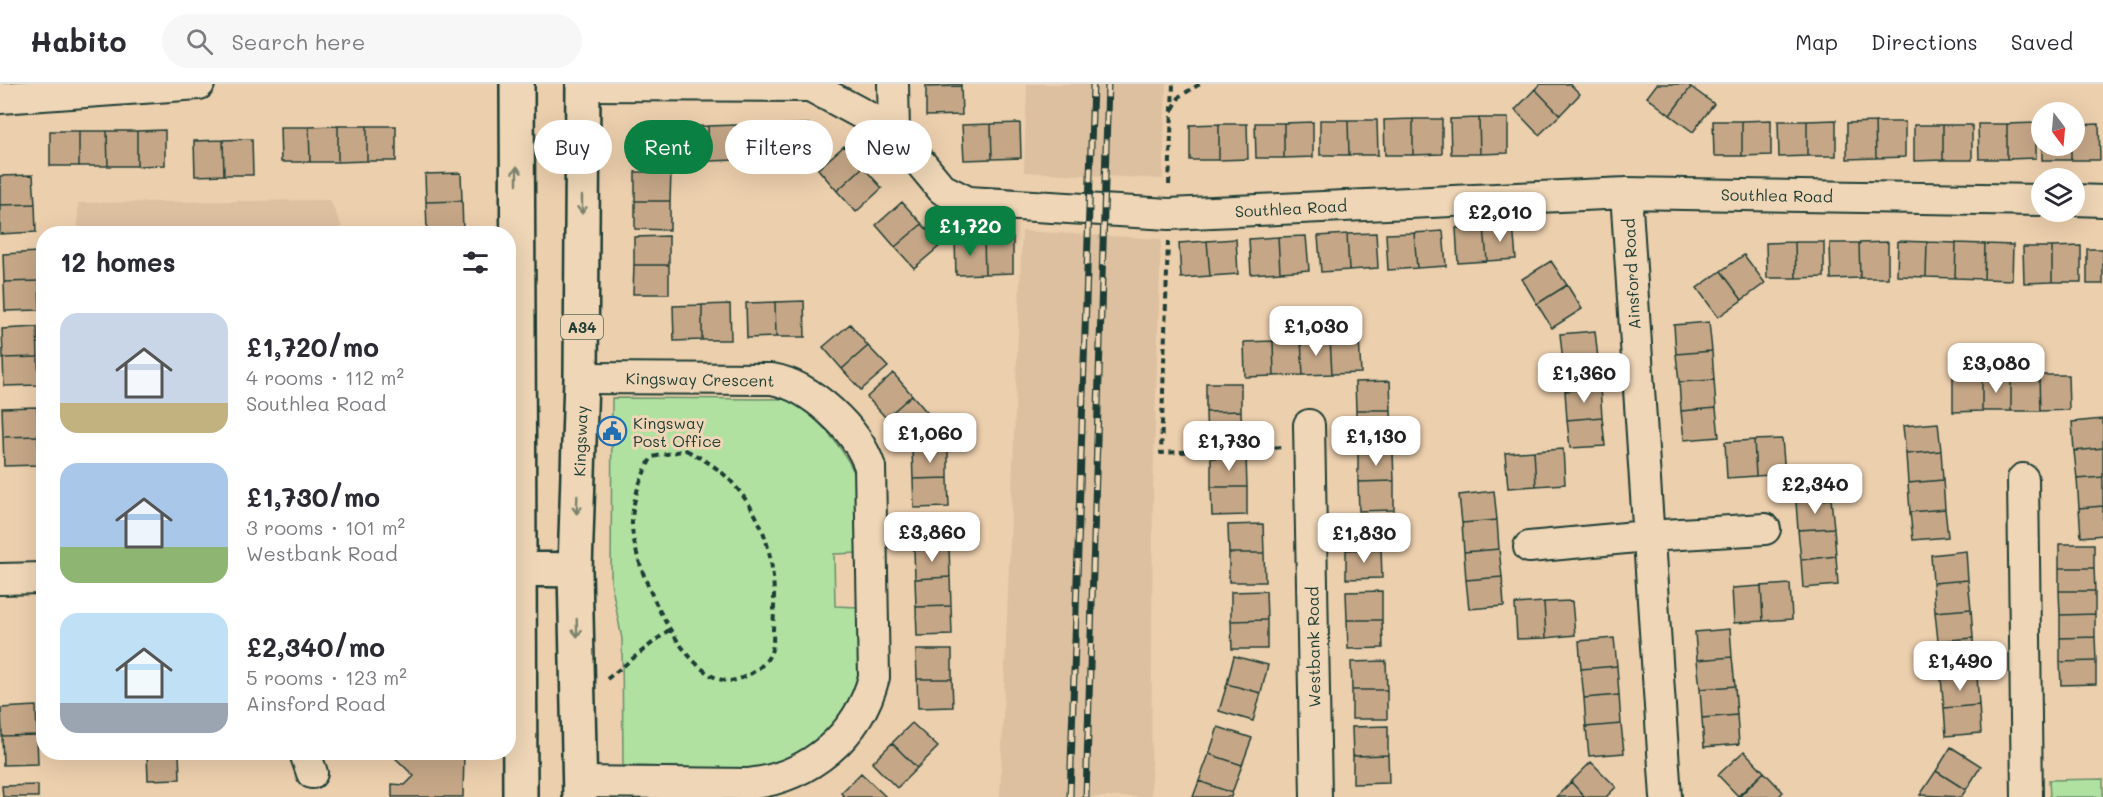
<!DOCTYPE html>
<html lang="en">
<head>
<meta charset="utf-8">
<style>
	:root { --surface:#fff; --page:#f7f7f7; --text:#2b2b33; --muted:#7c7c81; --line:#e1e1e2; --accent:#0b8043 }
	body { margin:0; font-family:Mali,sans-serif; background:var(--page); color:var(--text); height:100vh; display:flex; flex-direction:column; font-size:22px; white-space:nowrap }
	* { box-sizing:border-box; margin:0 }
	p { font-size:20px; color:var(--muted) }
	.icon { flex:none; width:33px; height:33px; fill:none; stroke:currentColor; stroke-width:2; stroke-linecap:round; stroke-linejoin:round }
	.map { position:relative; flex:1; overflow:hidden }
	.sheet { position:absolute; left:36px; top:142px; width:480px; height:534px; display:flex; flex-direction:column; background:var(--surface); border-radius:24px; box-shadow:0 6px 24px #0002 }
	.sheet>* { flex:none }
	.guide { position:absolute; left:534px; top:36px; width:570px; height:54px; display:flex; gap:12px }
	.needle { width:39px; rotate:164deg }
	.controls { position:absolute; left:2031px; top:18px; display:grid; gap:12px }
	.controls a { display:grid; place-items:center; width:54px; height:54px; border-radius:50%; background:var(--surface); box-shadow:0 6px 24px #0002; font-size:30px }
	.price { position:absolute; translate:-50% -51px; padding:0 14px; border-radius:12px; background:#fff; color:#222; font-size:20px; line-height:39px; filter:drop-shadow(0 2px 3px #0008) }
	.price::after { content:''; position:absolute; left:50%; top:36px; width:18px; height:14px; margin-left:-9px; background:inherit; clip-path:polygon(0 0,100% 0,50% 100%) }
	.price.selected { background:var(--accent); color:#fff }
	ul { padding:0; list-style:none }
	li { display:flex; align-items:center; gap:18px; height:150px; padding:0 24px }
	li span { display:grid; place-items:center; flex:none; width:168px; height:120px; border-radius:18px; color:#555 }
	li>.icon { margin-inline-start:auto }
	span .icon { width:72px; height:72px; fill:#fffc; stroke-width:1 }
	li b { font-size:26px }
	h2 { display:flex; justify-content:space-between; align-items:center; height:72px; padding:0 24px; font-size:26px }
	.tag { padding:0 21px; border-radius:27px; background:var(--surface); box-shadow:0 6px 24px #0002; font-size:21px; line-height:54px }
	.tag.selected { background:var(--accent); color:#fff }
	header { display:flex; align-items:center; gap:36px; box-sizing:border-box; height:84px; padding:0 30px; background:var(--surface); border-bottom:2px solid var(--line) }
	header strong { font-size:28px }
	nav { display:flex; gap:33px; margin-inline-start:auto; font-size:21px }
	.search { width:420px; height:54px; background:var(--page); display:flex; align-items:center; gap:15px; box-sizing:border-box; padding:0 21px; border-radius:33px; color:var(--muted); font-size:22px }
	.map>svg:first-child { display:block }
</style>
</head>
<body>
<header>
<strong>Habito</strong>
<div class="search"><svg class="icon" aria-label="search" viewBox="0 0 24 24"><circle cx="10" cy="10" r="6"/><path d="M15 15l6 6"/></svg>Search here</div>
<nav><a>Map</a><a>Directions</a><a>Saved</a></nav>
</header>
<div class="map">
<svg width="2103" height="713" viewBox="0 0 2103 713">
	<rect width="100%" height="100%" fill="#eccfad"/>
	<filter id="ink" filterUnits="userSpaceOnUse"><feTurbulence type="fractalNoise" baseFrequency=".0167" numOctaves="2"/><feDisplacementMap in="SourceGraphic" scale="12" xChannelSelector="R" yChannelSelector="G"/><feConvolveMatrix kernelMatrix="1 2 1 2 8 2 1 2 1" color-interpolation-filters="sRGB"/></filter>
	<g filter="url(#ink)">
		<path fill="#dcc0a0" d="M1027 0H1166L1163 95 1024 88Z
			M330 116 345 150H78V119Z
			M1022 147 1161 155 1153 404 1151 713H1000Z"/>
		<path fill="#b1e1a1" stroke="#688f6a" stroke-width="1.5" d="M612 314 786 315C816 329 841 361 855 390L858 469 834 470 835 522 858 523C859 546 865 589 856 610 838 650 792 680 750 685L623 682 622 555 611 498Z
			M2103 695V713H2050L2049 696Z"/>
		<path fill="#c5a787" stroke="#1f3d34" stroke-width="1.5" d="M926 0H961V2L926 3Z
			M1540 0H1570L1580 10 1560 31 1535 5Z
			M1657 0H1688L1691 3 1670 31 1647 13Z
			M961 2 962 31 926 32V3Z
			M1691 3 1714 20 1693 48 1670 31Z
			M1535 5 1560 31 1539 51 1515 26Z
			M1479 34H1508V69L1480 70Z
			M1479 34 1480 70H1451L1450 35Z
			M1413 35H1442V70L1413 71Z
			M1413 35V71H1385L1384 36Z
			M1320 36H1348L1349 71H1320Z
			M1348 36H1377L1378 71H1349Z
			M1771 36V71L1742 72V37Z
			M1836 36V72H1807V37Z
			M1713 37H1742V72H1714Z
			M1778 37H1807V72L1779 73Z
			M1313 38V73L1284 74V39Z
			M1875 38H1905V73L1876 74Z
			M1875 38 1876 74 1847 75V39Z
			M1020 39 1021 74 992 75 991 40Z
			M1255 39H1284V74H1256Z
			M2036 39V74L2007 75V40Z
			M809 40 810 75 781 76 780 41Z
			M991 40 992 75 964 76 962 41Z
			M1219 40H1247L1248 75 1219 76Z
			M1219 40V76H1190V41Z
			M1978 40H2007V75H1979Z
			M2099 40 2100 76H2071V62H2074V41Z
			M737 41 738 76 709 77 708 42Z
			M780 41 781 76 752 77 751 42Z
			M1914 41H1943V76L1914 77Z
			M1943 41H1972V76H1943Z
			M338 42V78H310L309 43Z
			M338 42H367V77L338 78Z
			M367 42H396V77H367Z
			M708 42 709 77 680 78 679 43Z
			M280 43H309L310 78H281Z
			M165 46V81L137 82V47Z
			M50 47H79V82H50Z
			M79 47H107L108 82H79Z
			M107 47H137V82H108Z
			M252 55 253 91H224L223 56Z
			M223 56 224 91 195 92 194 57Z
			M844 62 863 83 837 107 818 85Z
			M2042 62H2071V76H2042Z
			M863 83 882 104 856 128 837 107Z
			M635 88H671L670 117H635Z
			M461 89 462 117 426 118 425 90Z
			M33 91 35 120 0 121V92Z
			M462 117 463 146 427 147 426 118Z
			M635 117H670V146L635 145Z
			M902 118 922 140 895 163 876 141Z
			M35 120 36 148 0 150V121Z
			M922 140 941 161 914 184 895 163Z
			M1513 141 1516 175 1487 177 1484 142Z
			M1484 142 1487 177 1458 179 1456 144Z
			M1443 147 1446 182 1417 184 1414 149Z
			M1376 149 1378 184 1349 186 1347 150Z
			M1414 149 1417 184 1388 186 1386 150Z
			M1347 150 1349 186 1321 188 1318 152Z
			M669 152V181H634V153Z
			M1306 152 1309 186 1280 188 1278 153Z
			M1278 153 1280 188 1251 190 1249 155Z
			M1013 154V189L985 190 984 155Z
			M984 155 985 190 956 191 955 156Z
			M1236 155 1238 190 1210 192 1207 157Z
			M1207 157 1210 192 1181 194 1179 159Z
			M1898 157 1927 158 1926 193 1897 192Z
			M1795 158 1796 194H1767L1766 159Z
			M1795 158H1824V193L1796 194Z
			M1888 158V194H1860L1859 159Z
			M1927 158 1956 159 1955 194 1926 193Z
			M1830 159H1859L1860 194 1831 195Z
			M1956 159 1985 160 1984 195 1955 194Z
			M1985 160 2013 161 2012 196 1984 195Z
			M2081 162V198H2052V163Z
			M2023 163H2052V198L2024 199Z
			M2087 165H2103V200H2087Z
			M38 168 39 197 4 198 3 170Z
			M1744 171 1765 199 1742 216 1721 187Z
			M1551 177 1567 201 1537 220 1522 195Z
			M634 181H669V210H633Z
			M1721 187 1742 216 1718 233 1697 204Z
			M39 197 40 226 5 227 4 198Z
			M1567 201 1582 225 1552 244 1537 220Z
			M804 217 805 253H776L775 218Z
			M775 218 776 253 747 254 746 219Z
			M730 220 731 256H702V221Z
			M702 221V256L674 257 673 222Z
			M1709 238 1712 267 1676 270 1674 241Z
			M850 240 868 262 842 285 823 263Z
			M37 243 38 273 3 274 2 245Z
			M1595 247 1598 275 1563 278 1560 250Z
			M1359 254 1361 289 1332 290 1330 255Z
			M1330 255 1332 290 1303 291 1301 256Z
			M1301 256 1303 291 1274 292 1273 257Z
			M1273 257 1274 292 1245 293 1244 258Z
			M868 262 888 283 861 306 842 285Z
			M1712 267 1714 296 1679 298 1676 270Z
			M38 273 39 301 4 302 3 274Z
			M1598 275 1600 304 1565 307 1563 278Z
			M893 289 912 311 886 334 867 313Z
			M2039 291 2040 327H2011V292Z
			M2039 291H2068L2069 326 2040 327Z
			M1982 292V327L1953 328V293Z
			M1982 292H2011V327H1982Z
			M1714 296 1716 324 1681 327 1679 298Z
			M1390 297 1391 326H1356L1355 298Z
			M1206 299H1241V327L1206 328Z
			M1600 304 1602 333 1567 336 1565 307Z
			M912 311 931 333 904 356 886 334Z
			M37 323 38 352 3 353 2 324Z
			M1716 324 1719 353 1684 356 1681 327Z
			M1356 326H1391L1392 354 1356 355Z
			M1241 327 1242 356 1207 357 1206 328Z
			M1602 333 1605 362 1570 364 1567 336Z
			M2103 335V364L2074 367 2072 338Z
			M1938 339 1941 367 1906 370 1903 342Z
			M38 352 39 381 4 382 3 353Z
			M1782 355 1785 390 1756 392 1754 356Z
			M1754 356 1756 392 1727 394 1725 358Z
			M2103 364V393L2077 395 2074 367Z
			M948 365V394L913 395 912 366Z
			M1563 365 1565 400 1536 402 1534 367Z
			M1534 367 1536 402 1508 404 1505 369Z
			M1941 367 1943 396 1908 399 1906 370Z
			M1393 368 1394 397 1358 398V369Z
			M1246 373 1247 403H1211V374Z
			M1829 387 1831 415 1796 418 1794 389Z
			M2103 393V422L2079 424 2077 395Z
			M948 394 949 423 914 424 913 395Z
			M1943 396 1945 425 1910 428 1908 399Z
			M1394 397V426L1359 427 1358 398Z
			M1211 403H1247V431L1212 432Z
			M1494 407 1497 436 1462 439 1459 411Z
			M1831 415 1834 444 1798 446 1796 418Z
			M2103 422V451L2081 453 2079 424Z
			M1945 425 1948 453 1913 456 1910 428Z
			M948 436 949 464 914 466 912 437Z
			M1381 436V465L1346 466 1345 437Z
			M1497 436 1499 465 1464 468 1462 439Z
			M1263 440 1264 469H1229L1228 441Z
			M1834 444 1836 472 1801 476 1798 446Z
			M2059 460H2094V484H2059Z
			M949 464 950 493 915 495 914 466Z
			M1381 465 1382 494 1346 495V466Z
			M1499 465 1502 493 1466 496 1464 468Z
			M1966 467 1968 496 1933 499 1931 471Z
			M1229 469H1264L1265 498H1229Z
			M1836 472 1838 501 1803 504 1801 476Z
			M2059 484H2094L2095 507H2059Z
			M950 493 951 522 916 523 915 495Z
			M1502 493 1504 522 1469 525 1466 496Z
			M1968 496 1971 525 1935 528 1933 499Z
			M1790 500 1792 535 1763 537 1761 502Z
			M1761 502 1763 537 1734 539 1732 504Z
			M1266 507 1267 536 1231 537V508Z
			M1382 507V536H1347L1346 508Z
			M2059 507H2095V530L2060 531Z
			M1572 517 1575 551 1546 554 1544 518Z
			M1544 518 1546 554 1517 555 1515 520Z
			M951 522 952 551 917 552 916 523Z
			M1971 525 1973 554 1938 557 1935 528Z
			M2095 530V553L2060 554V531Z
			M1267 536V565H1232L1231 537Z
			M1347 536H1382L1383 564 1348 565Z
			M1730 545 1732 573 1697 576 1695 548Z
			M2095 553 2096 577 2060 578V554Z
			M1614 554 1617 582 1581 585 1579 557Z
			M1973 554 1975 582 1940 585 1938 557Z
			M916 566H952V595H917Z
			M1234 572 1268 581 1261 609 1227 600Z
			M1732 573 1735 602 1700 605 1697 576Z
			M1386 577 1387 606H1352L1351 578Z
			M2096 577V600L2061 601 2060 578Z
			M1617 582 1619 611 1584 614 1581 585Z
			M1977 592 1979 621 1944 624 1941 595Z
			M917 595H952L953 623 918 624Z
			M1227 600 1261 609 1253 637 1219 627Z
			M1735 602 1737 631 1702 634 1700 605Z
			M1352 606H1387V635H1352Z
			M1619 611 1621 640 1586 643 1584 614Z
			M1979 621 1981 649 1946 652 1944 624Z
			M36 622 37 651 2 652 1 624Z
			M1737 631 1739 660 1704 663 1702 634Z
			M912 639 938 663 917 684 892 659Z
			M1621 640 1624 669 1589 672 1586 643Z
			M1388 642V671L1353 672 1352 643Z
			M1218 643 1252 654 1242 681 1209 670Z
			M37 651 38 680 3 681 2 652Z
			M892 659 917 684 897 704 872 679Z
			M1951 663 1981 682 1966 706 1936 687Z
			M1744 667 1764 688 1738 712 1718 691Z
			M147 669H179L180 695 148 696Z
			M390 669H464L463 713H392V700L405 701 414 692Z
			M1209 670 1242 681 1232 709 1199 697Z
			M1388 671 1389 699 1353 700V672Z
			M1591 678 1616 703 1606 713H1585L1571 698Z
			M1936 687 1966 706 1961 713 1920 711Z
			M1764 688 1783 708 1778 713H1739Z
			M861 689 886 713H845L841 709Z
			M1199 697 1232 709 1231 713H1193Z
			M1571 698 1585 713H1556Z
			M38 701V713H3L2 702Z"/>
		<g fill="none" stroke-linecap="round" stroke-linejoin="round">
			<g stroke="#1f3d34" stroke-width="34">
				<path id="minor" d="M893 0 894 47
					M583 1 810 2 894 47 942 105 968 118 1169 130 1626 109 2042 116
					M0 14 199 0
					M1626 109 1666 713
					M2074 116 2103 117
					M1309 341 1316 713
					M2023 395 2027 713
					M1529 463 1647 452 1765 445
					M0 495 44 494
					M305 669 312 689
					M579 698 749 700C809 693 859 652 874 593L870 383C857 345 811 302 772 295L581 294"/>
			</g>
			<g stroke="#1f3d34" stroke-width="38">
				<path id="highway" d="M517 0 520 713
					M519 485 575 486
					M580 713 575 486 581 294 583 0"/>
			</g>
			<path stroke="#1f3d34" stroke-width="4" stroke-dasharray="6 4.5" stroke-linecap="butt" d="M1173 25 1180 12 1200 0
				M1169 101 1173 0
				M1168 157 1161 369 1283 363
				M686 366C718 383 730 392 750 422 774 458 776 505 773 545 773 552 774 562 771 568 766 583 743 597 728 597 682 594 630 478 632 437 633 414 641 392 652 373Z
				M607 595 670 545"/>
			<use href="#minor" stroke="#eed6b6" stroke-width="30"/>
			<use href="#highway" stroke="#eed6b6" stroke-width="33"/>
			<g stroke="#1f3d34" stroke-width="7">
				<path id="rail" d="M1070 713 1093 0
					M1086 713 1108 0"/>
			</g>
			<use href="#rail" stroke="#eed6b6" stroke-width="4.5" stroke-dasharray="14" stroke-linecap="butt"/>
		</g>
		<defs><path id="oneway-shaft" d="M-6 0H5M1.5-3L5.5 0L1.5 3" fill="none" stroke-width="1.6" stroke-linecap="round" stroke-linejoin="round" transform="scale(1.5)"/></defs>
		<g stroke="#7c826e">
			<use href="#oneway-shaft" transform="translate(517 91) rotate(-90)"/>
			<use href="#oneway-shaft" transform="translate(582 121) rotate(90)"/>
			<use href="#oneway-shaft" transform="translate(577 421) rotate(92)"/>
			<use href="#oneway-shaft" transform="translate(577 544) rotate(88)"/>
		</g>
	</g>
	<defs>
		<g id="civic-ring" transform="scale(1.5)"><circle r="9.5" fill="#eed6b6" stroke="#1f6fb2" stroke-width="1.5"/><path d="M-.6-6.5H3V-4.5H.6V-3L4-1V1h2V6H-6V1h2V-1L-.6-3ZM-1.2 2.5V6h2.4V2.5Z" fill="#1f6fb2"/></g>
	</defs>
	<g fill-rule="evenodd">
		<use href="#civic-ring" x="612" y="347"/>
	</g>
	<g text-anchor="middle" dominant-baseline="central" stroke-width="6" stroke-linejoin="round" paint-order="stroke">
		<rect fill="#eed6b6" stroke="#5d6b5b" stroke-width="1.5" x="561" y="231" width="42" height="24" rx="4.5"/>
		<g font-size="15" font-weight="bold" fill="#1f3d34">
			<text x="582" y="243">A34</text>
		</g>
		<g font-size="16" fill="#1f3d34" stroke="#eed6b6">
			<text transform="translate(1777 111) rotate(1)">Southlea Road</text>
			<text transform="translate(1291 124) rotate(-3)">Southlea Road</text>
			<text transform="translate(1631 190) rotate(-93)">Ainsford Road</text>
			<text transform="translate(700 295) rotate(1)">Kingsway Crescent</text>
			<text transform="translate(580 357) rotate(-88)">Kingsway</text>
			<text transform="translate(1313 563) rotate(-91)">Westbank Road</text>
		</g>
		<g font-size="16" fill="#1f3d34" stroke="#eed6b6" text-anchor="start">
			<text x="633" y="338">Kingsway<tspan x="633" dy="18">Post Office</tspan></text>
		</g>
	</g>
</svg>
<div class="controls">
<a><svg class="needle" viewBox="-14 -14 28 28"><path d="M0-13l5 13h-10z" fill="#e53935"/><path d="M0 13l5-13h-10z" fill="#7c7c81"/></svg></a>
<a><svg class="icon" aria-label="layers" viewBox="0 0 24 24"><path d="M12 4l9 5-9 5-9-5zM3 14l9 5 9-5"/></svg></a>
</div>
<b class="price" style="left:1500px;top:159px">£2,010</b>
<b class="price selected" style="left:970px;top:173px">£1,720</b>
<b class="price" style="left:1316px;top:273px">£1,030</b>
<b class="price" style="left:1996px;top:310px">£3,080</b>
<b class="price" style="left:1584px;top:320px">£1,360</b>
<b class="price" style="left:930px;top:380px">£1,060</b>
<b class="price" style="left:1376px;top:383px">£1,130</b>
<b class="price" style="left:1229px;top:388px">£1,730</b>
<b class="price" style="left:1815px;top:431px">£2,340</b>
<b class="price" style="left:932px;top:479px">£3,860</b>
<b class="price" style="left:1364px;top:480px">£1,830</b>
<b class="price" style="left:1960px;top:608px">£1,490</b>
<div class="guide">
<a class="tag">Buy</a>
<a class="tag selected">Rent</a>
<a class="tag">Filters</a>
<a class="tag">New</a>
</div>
<section class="sheet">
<h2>12 homes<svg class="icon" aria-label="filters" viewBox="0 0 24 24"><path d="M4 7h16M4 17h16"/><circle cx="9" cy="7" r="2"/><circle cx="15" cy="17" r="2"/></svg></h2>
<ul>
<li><span style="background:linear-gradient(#c9d6e8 75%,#c2b280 0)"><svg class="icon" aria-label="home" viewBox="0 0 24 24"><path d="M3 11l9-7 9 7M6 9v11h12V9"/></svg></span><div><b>£1,720/mo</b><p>4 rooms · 112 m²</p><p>Southlea Road</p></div></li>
<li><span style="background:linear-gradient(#a9c7e8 70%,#8fb573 0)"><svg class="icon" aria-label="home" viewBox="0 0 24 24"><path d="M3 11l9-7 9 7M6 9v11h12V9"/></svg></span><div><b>£1,730/mo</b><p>3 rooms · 101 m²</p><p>Westbank Road</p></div></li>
<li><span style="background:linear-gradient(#bfe0f5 75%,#9aa5b1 0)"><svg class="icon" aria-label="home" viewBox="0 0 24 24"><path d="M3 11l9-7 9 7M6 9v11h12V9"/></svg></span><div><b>£2,340/mo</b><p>5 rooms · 123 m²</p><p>Ainsford Road</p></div></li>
</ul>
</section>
</div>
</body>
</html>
